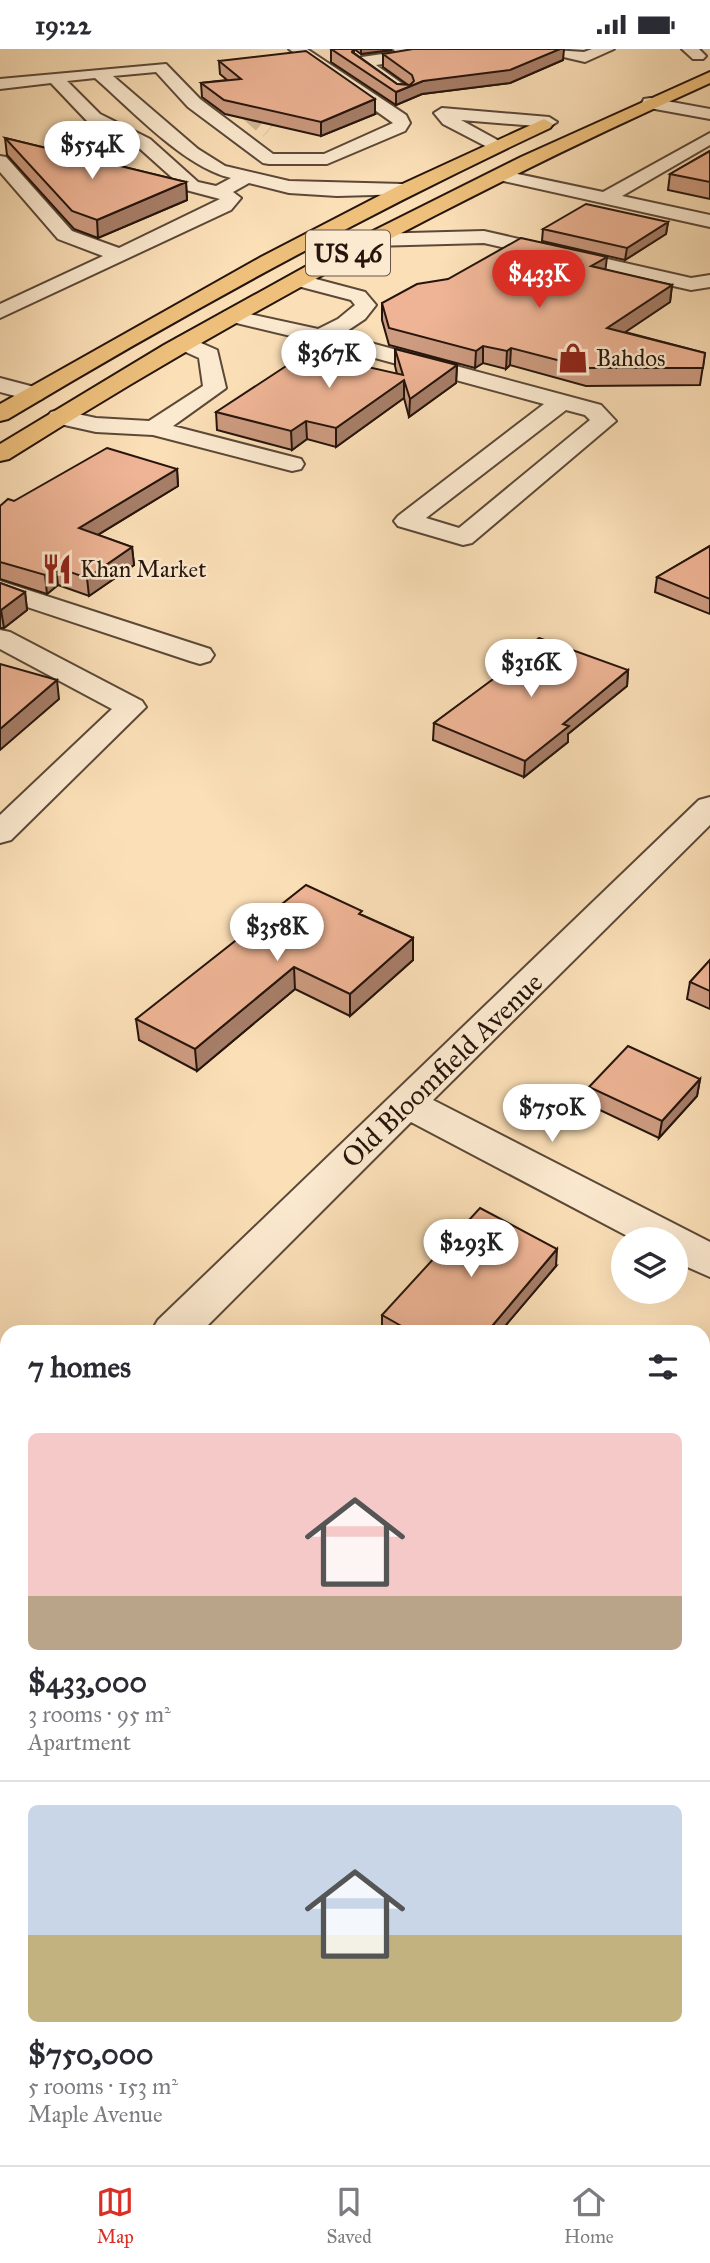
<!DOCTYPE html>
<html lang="en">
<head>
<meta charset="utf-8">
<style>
	:root { --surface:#fff; --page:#f2f2f3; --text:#2b2b33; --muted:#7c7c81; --line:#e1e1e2; --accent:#d93025 }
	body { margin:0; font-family:"IM FELL Great Primer",serif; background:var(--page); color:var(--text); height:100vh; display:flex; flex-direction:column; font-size:26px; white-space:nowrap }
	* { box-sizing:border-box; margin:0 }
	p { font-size:23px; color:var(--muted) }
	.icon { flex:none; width:38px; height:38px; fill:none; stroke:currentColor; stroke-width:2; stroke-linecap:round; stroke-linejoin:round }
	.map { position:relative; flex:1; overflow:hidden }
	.side { position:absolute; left:0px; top:1276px; width:710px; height:842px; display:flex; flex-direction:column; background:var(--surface); border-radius:21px 21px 0 0; box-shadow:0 7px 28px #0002 }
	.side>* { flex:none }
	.buttons { position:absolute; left:611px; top:1178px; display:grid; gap:14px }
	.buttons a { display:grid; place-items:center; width:77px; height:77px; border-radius:50%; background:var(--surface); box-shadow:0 7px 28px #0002; font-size:35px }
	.price { position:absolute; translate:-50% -60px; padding:0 16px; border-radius:24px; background:#fff; color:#222; font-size:23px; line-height:46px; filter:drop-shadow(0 2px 4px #0008) }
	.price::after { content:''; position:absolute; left:50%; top:42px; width:21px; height:16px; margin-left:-10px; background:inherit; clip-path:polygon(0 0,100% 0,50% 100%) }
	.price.on { background:var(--accent); color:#fff }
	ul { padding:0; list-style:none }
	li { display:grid; align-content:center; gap:14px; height:371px; padding:0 28px }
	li+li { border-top:2px solid var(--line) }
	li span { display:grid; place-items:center; height:217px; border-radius:10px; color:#555 }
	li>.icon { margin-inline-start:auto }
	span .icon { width:126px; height:126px; fill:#fffc; stroke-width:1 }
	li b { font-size:30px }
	h2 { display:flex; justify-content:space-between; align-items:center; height:84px; padding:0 28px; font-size:30px }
	.status { display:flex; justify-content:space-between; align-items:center; height:49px; padding:0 35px; background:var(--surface); direction:ltr }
	.status svg { height:19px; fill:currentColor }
	.dock { display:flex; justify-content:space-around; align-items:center; height:98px; border-top:2px solid var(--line); background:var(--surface); font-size:19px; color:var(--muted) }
	.dock a { display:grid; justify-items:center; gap:4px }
	.dock .on { color:var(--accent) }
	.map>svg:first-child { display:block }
</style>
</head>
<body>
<div class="status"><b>19:22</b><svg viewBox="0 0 49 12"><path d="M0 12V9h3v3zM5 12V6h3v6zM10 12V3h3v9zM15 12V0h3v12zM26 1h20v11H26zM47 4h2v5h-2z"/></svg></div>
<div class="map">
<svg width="710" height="2116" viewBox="0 0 710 2116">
	<rect width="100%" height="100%" fill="#fbdfb7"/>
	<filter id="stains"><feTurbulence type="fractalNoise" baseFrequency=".00286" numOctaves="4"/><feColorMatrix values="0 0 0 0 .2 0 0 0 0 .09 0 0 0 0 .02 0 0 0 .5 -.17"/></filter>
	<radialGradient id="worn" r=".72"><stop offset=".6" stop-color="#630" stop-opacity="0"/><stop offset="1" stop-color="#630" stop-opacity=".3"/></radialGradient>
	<path fill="#c1c18c" stroke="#746b4c" stroke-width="2" d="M704 1956 710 1959V2116H447L450 2110H704Z
		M31 2111H66L70 2114 73 2110 176 2111 151 2116H27Z"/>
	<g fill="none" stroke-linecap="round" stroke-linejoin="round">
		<path stroke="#d0b795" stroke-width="18" stroke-dasharray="18 9" stroke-linecap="butt" d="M228 45 269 81"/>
		<g stroke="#5b4837" stroke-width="4">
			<path id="minor" d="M289 0H307L406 66 410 74 405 82 327 115H269L263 114 188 58 156 23 113 27 198 100 225 117 289 132 403 135 412 141 410 145 337 147 289 144 249 134 233 143 241 149 231 161 0 269V255L103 207 58 190 0 123V107L6 108 72 182 119 199 220 150 186 141 138 98 88 73 51 34 0 40V30L166 15 200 50 273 105H324L393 74ZM95 29C132 61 184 118 231 129L216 137 198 133 150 90 100 65 67 32Z
				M393 0H411L418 6 410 11 376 16 407 38 409 41 401 46 395 44 354 13 362 8 396 3Z
				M539 0 584 3 592 0H614L585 13 542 3Z
				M682 0H699L706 7 703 10H693Z
				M650 49 710 60V70L644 58 642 54 644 50Z
				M442 59 549 68 557 73 549 78 461 71 501 93 504 97 501 101 495 102 443 75 434 64Z
				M710 84V96L622 147 710 166V178L499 131 490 126 499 121 603 143Z
				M484 182 691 229 710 226V238L691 241 484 194 372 197 362 191 372 185Z
				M297 225 365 243 376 256 365 270 341 286 601 356 616 372 472 494 463 496 398 477 394 472 398 467 544 355 316 293 224 271 220 267 224 263 231 261 318 280 338 270 355 256 351 251 290 235 287 231 290 227ZM566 361 585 366 590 371 459 479 426 469Z
				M185 287 217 301 226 339 173 377 301 410 304 415 301 420 292 422 153 386 96 383 51 373 47 368 51 363 59 361 96 369 149 372 203 337 199 309 177 299 174 294 177 289Z
				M0 329 42 340 45 345 42 350 34 352 0 343Z
				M0 532 210 600 214 606 210 612 200 615 190 612 0 549Z
				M0 581 10 583 142 652 146 658 11 791 0 794V766L112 660 0 600Z
				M710 748V776L433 1051 710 1193V1228L676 1213V1190H633L411 1073 201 1283H151L158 1271 699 751Z
				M7 1424V1469L0 1471V1427Z
				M0 1676 7 1679V1732L0 1729Z
				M7 1753V1812L0 1815V1756Z"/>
		</g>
		<g stroke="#26150c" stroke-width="4">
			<path id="highway" d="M710 23V34C467 143 234 268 9 410L0 412V395L164 296 341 198 521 108Z
				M544 70 553 75 550 79C364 166 185 264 8 370L0 372V355L261 208 398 137Z"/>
		</g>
		<use href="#minor" fill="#fcead0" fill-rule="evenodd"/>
		<use href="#highway" fill="#eec07c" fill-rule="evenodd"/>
	</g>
	<path fill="#cd9b80" stroke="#26150c" stroke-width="2" d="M331 0H391V1L361 5 354 0V4L397 35 408 36 383 18V5L563 11 510 34 422 45 396 56 331 13Z
		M219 12 375 65 321 87 225 65 202 48 201 34 227 31 220 25Z
		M5 89 186 133 187 151 98 189 74 180 7 106Z
		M710 102V150L668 141 670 125Z
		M668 173 666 185 625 211 542 192 543 180Z
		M605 221 672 236 670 253 625 283 705 304 700 336 586 337 510 316 506 320 483 314 475 319 389 296 382 271V254Z
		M395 300 457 316 456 334 409 368 404 349 336 398 307 390 292 401 217 381 216 363 397 325 395 317Z
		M177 420 178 437 98 486 132 498 134 516 89 547 58 536 47 545 0 530V457L14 452Z
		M710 497V565L655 543 657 528Z
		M0 534 25 543 27 561 4 579H0Z
		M497 620 628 621 627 637 568 685V693L524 728 433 691 434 674 497 628Z
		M362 866 413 889V911L350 967 295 940 197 1022 139 991 136 970Z
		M710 911V960L687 950 690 933Z
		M700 1030 697 1047 659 1089 587 1055 589 1038Z
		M556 1217 500 1283H382V1266Z
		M704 1643 710 1647V1792L704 1788Z"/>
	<path fill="#a77e68" stroke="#26150c" stroke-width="2" d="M361 0H391V1L361 5Z
		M560 0H564L563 11 510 34 422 45 396 56V43L423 32Z
		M375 50V65L321 87V73Z
		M186 133 187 151 98 189 97 171Z
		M668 173 666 185 625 211 627 199Z
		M607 208 605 224 591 217Z
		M672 236 670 253 606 296 607 279Z
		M483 297V314L475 319 476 302Z
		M511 299 510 316 506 320 507 302Z
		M457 316 456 334 409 368 410 350Z
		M404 331V349L336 398V379Z
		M306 372 307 390 292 401 291 382Z
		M177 420 178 437 81 496 79 479Z
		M132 498 134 516 89 547 87 529Z
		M56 518 58 536 47 545 45 526Z
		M25 543 27 561 4 579 1 561Z
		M628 621 627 637 568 685V693L524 728 525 712 563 675Z
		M57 631 59 650 0 701V680Z
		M413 889V911L350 967V945Z
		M294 918 295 940 197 1022 195 1000Z
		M700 1030 697 1047 659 1089 662 1072Z
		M557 1200 556 1217 500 1283H487Z
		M7 2108V2110H24L19 2116H1Z"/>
	<path fill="#eeb495" stroke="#26150c" stroke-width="2" d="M331 0H353L352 3 397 35 410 36 414 32 412 26 383 5 413 0H560L510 21 423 32 396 43Z
		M306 2 375 50 321 73 224 51 201 34 241 30 219 12Z
		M5 89 186 133 97 171 72 162Z
		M710 102V133L670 125Z
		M586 155 668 173 627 199 543 180Z
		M521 189 607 208 591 217 672 236 607 279 705 304 703 319H588L511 299 507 302 483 297 476 302 389 279 382 254 417 235 448 230Z
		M395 300 457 316 410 350 404 331 336 379 306 372 291 382 216 363 306 304 403 326Z
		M107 399 177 420 79 479 132 498 87 529 56 518 45 526 0 513V457L8 450 14 452Z
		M710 497V550L657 528Z
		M0 534 25 543 1 561H0Z
		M539 589 628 621 563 675 569 677 525 712 434 674 504 622 497 620Z
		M0 615 57 631 0 680Z
		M306 836 362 862 359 865 413 889 350 945 294 918 195 1000 136 970Z
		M710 911V942L690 933Z
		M628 997 700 1030 662 1072 589 1038Z
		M480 1159 557 1200 487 1283H412L382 1266Z
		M704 1643 710 1647V1775L704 1770Z
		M7 1843V2108L0 2116V1851Z"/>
	<defs>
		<g id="shop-bare" transform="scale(2.415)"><path d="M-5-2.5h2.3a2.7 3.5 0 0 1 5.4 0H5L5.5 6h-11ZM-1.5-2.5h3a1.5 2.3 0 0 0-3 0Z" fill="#8f2418" stroke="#fcead0" stroke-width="2.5" paint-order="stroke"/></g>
		<g id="restaurant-bare" transform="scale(2.415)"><path d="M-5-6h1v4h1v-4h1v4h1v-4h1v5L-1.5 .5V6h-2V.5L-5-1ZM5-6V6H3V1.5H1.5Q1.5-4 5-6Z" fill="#8f2418" stroke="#fcead0" stroke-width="2.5" paint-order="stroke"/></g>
	</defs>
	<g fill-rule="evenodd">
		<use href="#shop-bare" x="573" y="309"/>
		<use href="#restaurant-bare" x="57" y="520"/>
	</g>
	<g text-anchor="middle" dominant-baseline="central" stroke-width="5" stroke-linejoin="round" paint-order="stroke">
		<g font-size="23" fill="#26150c" stroke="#fcead0" text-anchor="start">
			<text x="596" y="309">Bahdos</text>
			<text x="80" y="520">Khan Market</text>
		</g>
		<rect fill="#fcead0" stroke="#665547" stroke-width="2" x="306" y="181.5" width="84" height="45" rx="5"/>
		<g font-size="26" font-weight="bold" fill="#26150c">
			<text x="348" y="204">US 46</text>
		</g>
		<g font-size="28" fill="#26150c" stroke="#fcead0">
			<text transform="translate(442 1021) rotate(-44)">Old Bloomfield Avenue</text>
		</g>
	</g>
	<rect width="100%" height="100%" filter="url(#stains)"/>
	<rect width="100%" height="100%" fill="url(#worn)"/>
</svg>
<div class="buttons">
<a><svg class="icon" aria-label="layers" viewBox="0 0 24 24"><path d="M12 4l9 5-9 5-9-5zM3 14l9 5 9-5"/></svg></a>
</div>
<b class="price" style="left:92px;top:132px">$554K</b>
<b class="price on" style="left:539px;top:261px">$433K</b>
<b class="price" style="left:329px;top:341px">$367K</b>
<b class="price" style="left:531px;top:650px">$316K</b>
<b class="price" style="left:277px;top:914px">$358K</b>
<b class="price" style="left:552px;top:1095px">$750K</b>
<b class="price" style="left:471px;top:1230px">$293K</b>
<section class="side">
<h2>7 homes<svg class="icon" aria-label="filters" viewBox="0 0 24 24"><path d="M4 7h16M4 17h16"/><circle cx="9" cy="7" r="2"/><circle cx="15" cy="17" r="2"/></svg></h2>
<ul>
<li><span style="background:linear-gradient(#f6c9c9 75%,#b9a48a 0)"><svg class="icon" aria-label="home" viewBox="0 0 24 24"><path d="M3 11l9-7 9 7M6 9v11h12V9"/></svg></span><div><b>$433,000</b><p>3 rooms · 95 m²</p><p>Apartment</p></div></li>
<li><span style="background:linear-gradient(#c9d6e8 60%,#c2b280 0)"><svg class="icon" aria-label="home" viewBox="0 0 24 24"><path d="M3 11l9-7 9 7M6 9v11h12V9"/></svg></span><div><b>$750,000</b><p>5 rooms · 153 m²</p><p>Maple Avenue</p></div></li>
</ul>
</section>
</div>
<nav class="dock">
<a class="on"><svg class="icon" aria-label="map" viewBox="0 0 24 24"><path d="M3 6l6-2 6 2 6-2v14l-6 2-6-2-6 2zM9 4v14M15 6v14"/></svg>Map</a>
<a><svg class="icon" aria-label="saved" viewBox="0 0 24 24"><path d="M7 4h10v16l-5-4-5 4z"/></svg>Saved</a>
<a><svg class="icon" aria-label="home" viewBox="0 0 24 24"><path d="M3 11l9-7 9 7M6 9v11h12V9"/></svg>Home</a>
</nav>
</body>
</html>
